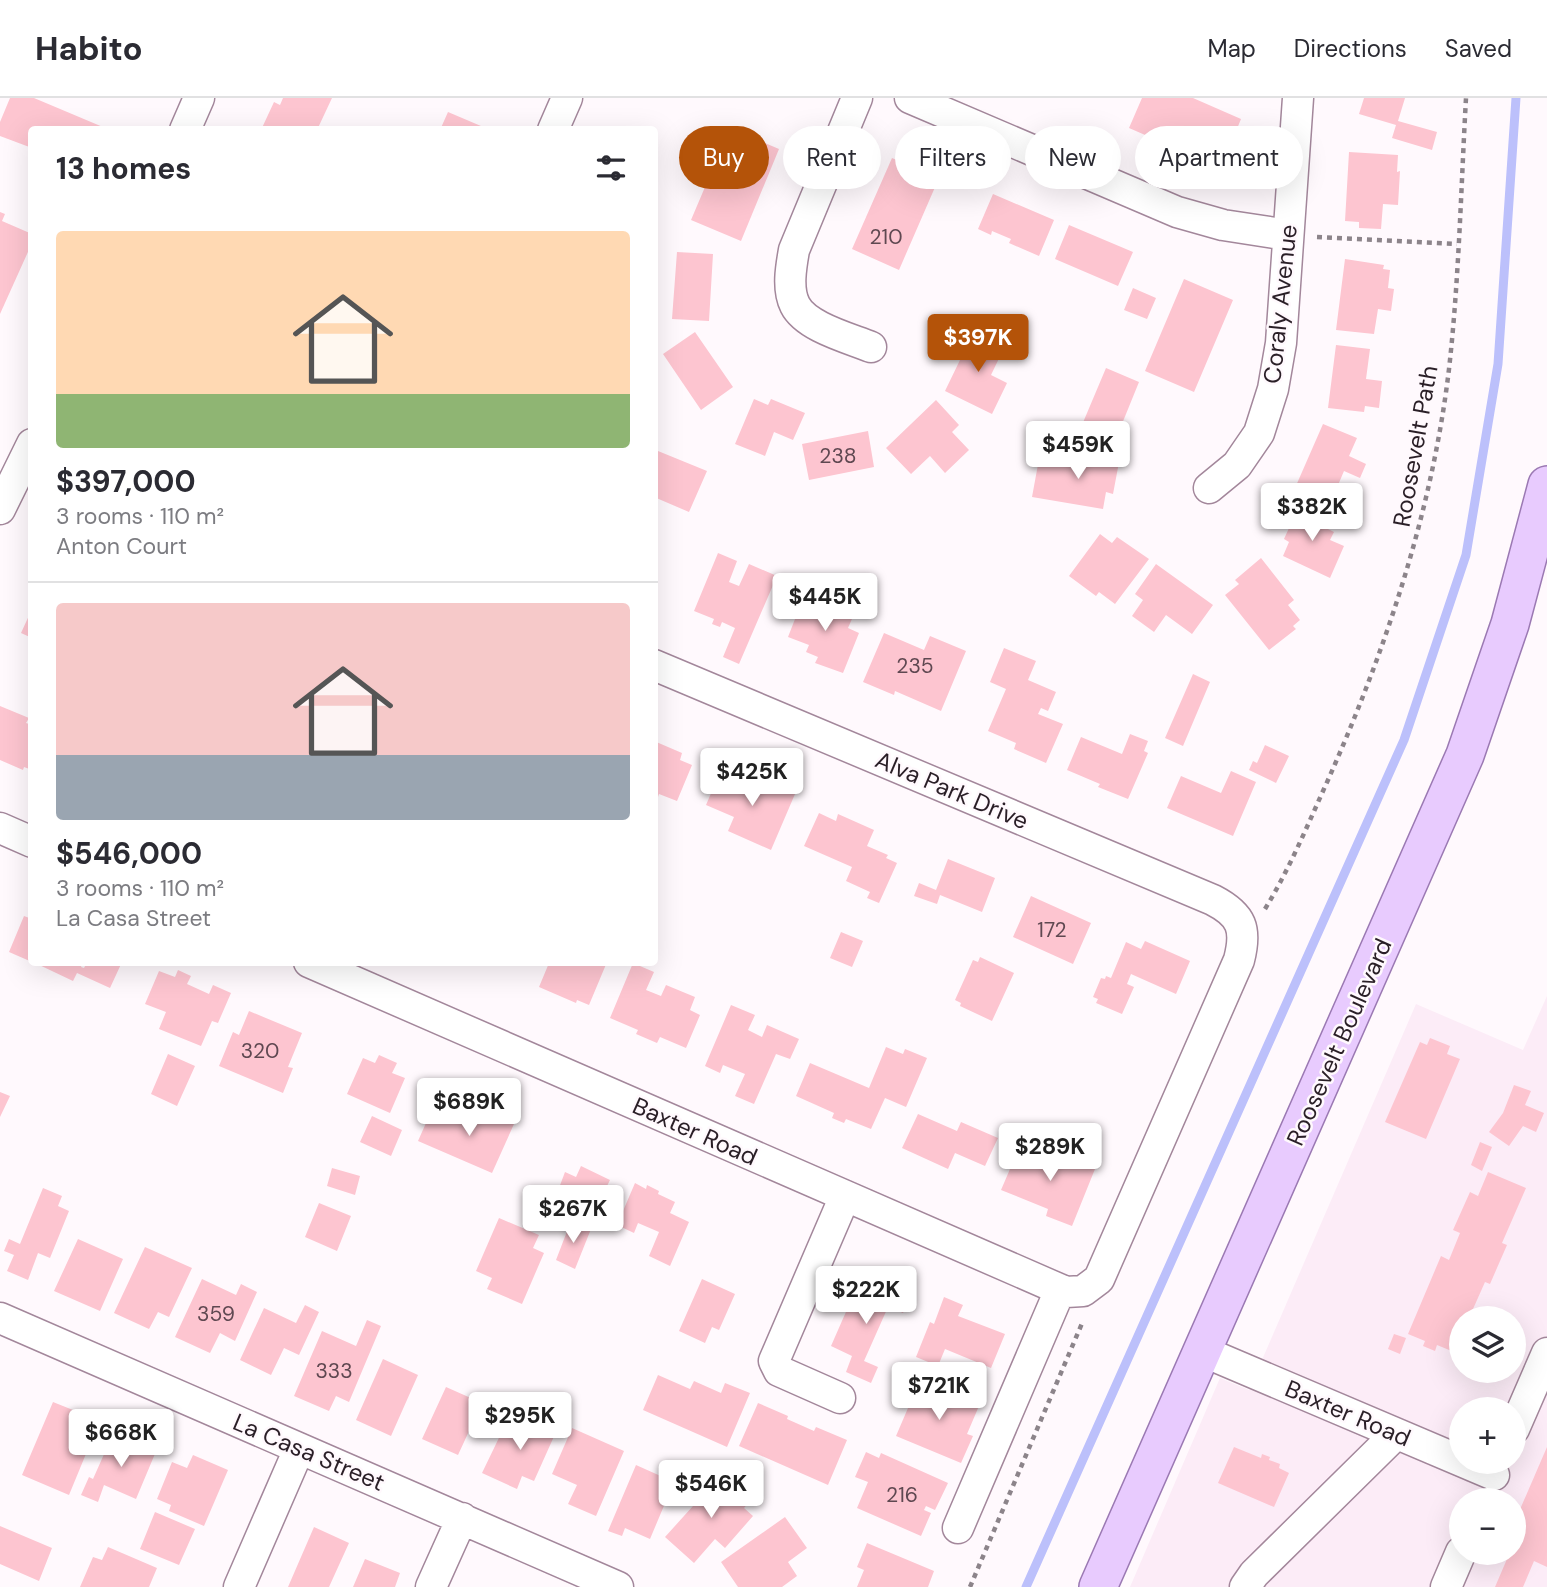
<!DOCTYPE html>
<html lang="en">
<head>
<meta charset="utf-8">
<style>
	:root { --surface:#fff; --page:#f7f7f7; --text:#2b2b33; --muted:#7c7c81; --line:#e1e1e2; --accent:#b45309 }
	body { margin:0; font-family:"DM Sans",sans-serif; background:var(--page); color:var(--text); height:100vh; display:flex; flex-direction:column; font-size:26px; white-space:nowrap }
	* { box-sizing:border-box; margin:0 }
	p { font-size:23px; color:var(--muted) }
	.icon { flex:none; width:38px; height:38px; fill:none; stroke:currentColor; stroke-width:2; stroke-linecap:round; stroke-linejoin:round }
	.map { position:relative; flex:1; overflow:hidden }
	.side { position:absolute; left:28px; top:28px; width:630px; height:840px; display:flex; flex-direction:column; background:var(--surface); border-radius:7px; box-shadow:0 7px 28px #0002 }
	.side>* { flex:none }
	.hud { position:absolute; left:679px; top:28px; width:665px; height:63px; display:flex; gap:14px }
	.fabs { position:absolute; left:1449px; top:1208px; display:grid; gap:14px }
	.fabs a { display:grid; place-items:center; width:77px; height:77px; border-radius:50%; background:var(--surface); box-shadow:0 7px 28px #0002; font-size:35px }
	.price { position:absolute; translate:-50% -60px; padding:0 16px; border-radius:7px; background:#fff; color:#222; font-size:23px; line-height:46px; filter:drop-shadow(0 2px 4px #0008) }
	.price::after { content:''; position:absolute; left:50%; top:42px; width:21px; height:16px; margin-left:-10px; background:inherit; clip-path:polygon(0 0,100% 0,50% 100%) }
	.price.active { background:var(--accent); color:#fff }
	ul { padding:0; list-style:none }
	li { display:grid; align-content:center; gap:14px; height:371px; padding:0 28px }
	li+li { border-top:2px solid var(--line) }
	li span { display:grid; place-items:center; height:217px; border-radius:7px; color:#555 }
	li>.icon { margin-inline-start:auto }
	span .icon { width:126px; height:126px; fill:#fffc; stroke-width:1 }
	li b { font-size:30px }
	h2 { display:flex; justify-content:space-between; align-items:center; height:84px; padding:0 28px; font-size:30px }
	.tag { padding:0 24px; border-radius:32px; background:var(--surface); box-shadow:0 7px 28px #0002; font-size:24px; line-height:63px }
	.tag.active { background:var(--accent); color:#fff }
	header { display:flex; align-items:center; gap:42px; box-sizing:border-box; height:98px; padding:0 35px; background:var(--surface); border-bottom:2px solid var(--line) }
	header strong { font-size:33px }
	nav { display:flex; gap:38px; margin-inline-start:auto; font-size:24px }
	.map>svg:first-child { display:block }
</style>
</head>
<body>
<header>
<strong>Habito</strong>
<nav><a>Map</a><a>Directions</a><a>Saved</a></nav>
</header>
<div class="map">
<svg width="1547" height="1489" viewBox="0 0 1547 1489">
	<rect width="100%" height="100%" fill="#fff9fd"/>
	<path fill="#fcecf7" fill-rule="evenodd" d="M1547 898V1489H1130L1220 1280 1249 1292 1416 906 1523 952ZM1461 1220H1514V1272H1461ZM1461 1311H1514V1363H1461ZM1461 1402H1514V1454H1461Z"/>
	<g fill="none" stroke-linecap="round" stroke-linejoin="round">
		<path stroke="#bcc0fb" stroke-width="9" d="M1026 1489 1404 642 1466 457 1498 266 1516 0"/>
	</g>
	<path fill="#fdc5d0" d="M10 0H34L110 32H32V50L0 38V24Z
		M283 0H332L317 32H261L274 4 280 7Z
		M1142 0H1193L1241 21 1221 70 1129 30Z
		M1364 0H1405L1398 23 1437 34 1432 52 1392 40 1396 27 1359 16Z
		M448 14 488 31V32H440Z
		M730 30 779 51 741 143 691 122Z
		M1349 54 1398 57 1397 74 1400 73 1398 107 1383 106 1381 131 1359 130V124L1345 123Z
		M892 60 939 80 899 172 852 151Z
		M993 96 1054 122 1039 158 1009 145 1011 141 992 133 991 137 978 131Z
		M0 114 5 116 2 123 32 136V145L0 216Z
		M1069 127 1133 154 1118 188 1055 161Z
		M677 154 713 156 709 223 672 221Z
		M1345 161 1384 167 1383 171 1390 172 1388 190 1394 191 1391 213 1378 211 1374 236 1336 232Z
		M1184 181 1233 202 1194 294 1145 273Z
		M1133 190 1156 200 1147 221 1124 212Z
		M974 233 1005 248 991 277 1007 285 992 316 945 293Z
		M695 234 733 289 701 312 663 256Z
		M1336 247 1370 251 1366 281 1382 283 1379 310 1365 308 1364 314 1328 310Z
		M1106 270 1139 284 1113 348 1079 334Z
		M754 301 768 307 771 301 805 315 793 342 774 334 765 358 735 346Z
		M936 302 959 327 952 334 969 352 945 375 930 358 911 376 886 350Z
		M1323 326 1357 340 1349 358 1366 366 1360 380 1344 373 1330 406 1295 390Z
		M868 333 874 369 809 382 802 346Z
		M658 353 707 373 689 414 654 399V362Z
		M1086 353 1120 359 1113 396 1106 394 1103 411 1032 399 1039 361 1083 369Z
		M1299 408 1325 420 1322 428 1334 434 1330 442 1344 448 1330 480 1283 458 1289 444 1284 441Z
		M1100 436 1112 445 1117 439 1149 461 1115 506 1099 494 1096 498 1069 478Z
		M718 455 737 463 729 484 739 488 749 466 777 478 739 566 723 559 735 530 722 524 720 529 712 526 714 521 694 513Z
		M1261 460 1294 502 1288 507 1300 522 1293 528 1296 531 1269 552 1225 497 1239 486 1235 482Z
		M1156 466 1213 507 1192 536 1166 517 1154 534 1132 518 1143 502 1135 496Z
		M804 498 830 509 832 505 855 514 848 530 859 535 843 575 815 565 818 559 806 554 809 547 788 539Z
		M32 511V540L21 535Z
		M884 535 924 552 930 538 966 553 941 613 895 593 894 597 863 584Z
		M1004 550 1036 563 1028 582 1056 594 1048 613 1041 610 1038 616 1063 626 1046 665 1014 651 1016 645 988 633 1006 591 990 584Z
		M1193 576 1210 584 1183 648 1165 640Z
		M0 608 29 620 26 625 32 627V672L24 669 23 672 0 662Z
		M1130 636 1148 643 1144 653 1148 655 1128 701 1098 689 1100 686 1067 672 1081 639 1122 656Z
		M654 643 682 655 680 662 692 667 677 703 659 696 657 702 654 701Z
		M1265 647 1289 658 1276 685 1249 672 1253 663 1257 665Z
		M721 672 752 686 753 683 766 688 767 684 795 696 771 752 728 733 734 719 706 707Z
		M1231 673 1256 684 1233 738 1167 710 1181 678 1221 695Z
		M819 715 836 723 838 716 874 732 867 748 888 757 886 760 897 765 879 805 867 800 870 794 846 783 852 769 804 748Z
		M948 761 995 780 982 814 940 797 937 806 914 798 919 785 936 792Z
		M1031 798 1091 825 1073 866 1013 839Z
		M24 818 32 821V864L9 854Z
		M841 834 863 843 852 869 830 860Z
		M1145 843 1190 863 1176 896 1131 876 1127 886 1134 889 1122 916 1096 905 1098 901 1093 899 1101 880 1105 881 1106 878 1111 880 1126 844 1141 851Z
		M980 859 1014 875 992 923 960 908 961 905 955 902 973 862 978 864Z
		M33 864H83L81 869 84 870 87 864H122L110 890 77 875 73 883Z
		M553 864H607L589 907 577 902 576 905 539 889 549 865 552 867Z
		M633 865 654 874 646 892 661 898 666 887 695 899 690 912 700 917 686 950 660 939 657 945 636 936 638 932 610 920Z
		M178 872 191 878 187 886 209 896 213 887 231 895 218 925 212 923 201 948 159 931 166 914 145 906 159 873 175 879Z
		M731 907 755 917 748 932 762 939 767 927 799 941 790 961 776 956 754 1006 735 998 745 976 723 967 720 975 705 968Z
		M249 913 302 935 288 969 293 970 283 995 219 968 233 934 239 937Z
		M1430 940 1450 948 1447 956 1460 961 1426 1041 1385 1024 1420 944 1427 947Z
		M886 949 903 956 905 951 927 960 906 1009 885 1000 871 1031 846 1021 844 1025 832 1020 834 1015 796 998 810 965 869 990Z
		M168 956 195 968 177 1008 151 996Z
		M379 957 397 965 392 975 405 980 390 1015 347 996 363 960 375 965Z
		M1514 987 1531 993 1525 1007 1544 1015 1536 1034 1523 1028 1509 1048 1489 1034 1503 1015Z
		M0 994 10 998 0 1019Z
		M461 1014 482 1024 486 1014 514 1026 492 1075 418 1043 430 1016 455 1026Z
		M918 1016 957 1033 961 1024 998 1040 985 1068 955 1055 948 1071 902 1050Z
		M372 1018 402 1032 391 1058 360 1044Z
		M1480 1044 1492 1049 1482 1073 1471 1067Z
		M1042 1045 1070 1057 1069 1061 1095 1071 1072 1128 1046 1118 1048 1111 1001 1092 1016 1057 1034 1065Z
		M581 1068 610 1082 605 1092 614 1095 602 1123 594 1120 592 1125 560 1111 568 1094 559 1090 565 1074 576 1079Z
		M332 1070 360 1078 355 1097 327 1088Z
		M1488 1074 1526 1090 1502 1145 1507 1147 1490 1186 1485 1184 1469 1220H1461V1238L1454 1254 1437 1247 1435 1253 1423 1248 1425 1243 1408 1236 1441 1158 1449 1162 1460 1135 1453 1132 1470 1094 1478 1098Z
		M635 1085 646 1091 647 1087 659 1093 658 1096 675 1104 670 1115 689 1124 670 1168 649 1158 659 1134 638 1125 634 1135 617 1127Z
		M43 1090 62 1098 58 1108 69 1113 50 1160 38 1155 28 1182 7 1173 14 1157 4 1153 9 1141 20 1146Z
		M319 1105 351 1118 337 1153 305 1139Z
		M499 1120 539 1137 533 1150 544 1155 522 1206 487 1191 492 1180 476 1173Z
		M571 1123 591 1131 575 1171 556 1162Z
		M78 1141 123 1161 100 1213 54 1193Z
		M145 1149 192 1170 169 1219 158 1214 149 1231 114 1215Z
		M202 1181 236 1197 241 1186 257 1194 235 1243 220 1235 210 1255 175 1239Z
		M702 1181 735 1196 719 1232 712 1229 705 1245 679 1233Z
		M883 1184 912 1197 903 1215 888 1209 864 1263 878 1269 871 1285 846 1274 852 1258 831 1248 856 1191 876 1199Z
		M944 1199 963 1207 958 1218 1005 1236 991 1270 945 1251 938 1268 916 1259 930 1224 934 1226Z
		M305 1207 319 1214 299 1257 284 1250 271 1277 240 1262 264 1210 296 1225Z
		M367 1222 381 1228 349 1304 336 1298 329 1313 294 1298 322 1233 356 1248Z
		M1394 1236 1406 1240 1400 1256 1388 1251Z
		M383 1261 418 1277 391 1338 356 1322Z
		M658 1277 690 1291 694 1283 721 1295 725 1285 750 1295 727 1349 643 1312Z
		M920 1282 979 1308 967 1336 973 1338 961 1365 896 1338Z
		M446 1289 482 1305 458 1357 422 1341Z
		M53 1304 83 1316 78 1327 95 1334 69 1397 22 1377Z
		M758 1305 788 1318 787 1321 814 1333 816 1329 847 1342 828 1387 739 1348Z
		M509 1319 540 1333 546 1319 560 1325 534 1383 522 1378 517 1391 482 1375Z
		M572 1330 624 1353 596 1418 568 1406 577 1387 552 1376Z
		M125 1338 157 1351 136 1401 104 1387 98 1404 81 1397 89 1379 93 1381 109 1345 120 1350Z
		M1234 1349 1261 1360 1262 1356 1270 1359 1269 1362 1280 1366 1279 1370 1289 1375 1274 1409 1218 1385Z
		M1547 1349V1469L1534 1463 1523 1489H1495L1510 1454H1514V1414L1518 1416Z
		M866 1354 879 1360 881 1355 948 1385 935 1412 926 1408 924 1412 931 1415 921 1438 857 1410 868 1384 855 1379Z
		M193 1357 228 1372 204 1428 169 1413 171 1407 157 1401 172 1364 187 1370Z
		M636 1367 674 1384 650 1441 625 1430 622 1438 608 1433Z
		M721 1377 750 1403 744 1410 753 1418 725 1450 715 1441 694 1465 665 1439Z
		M155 1414 195 1431 179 1467 140 1451Z
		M785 1419 807 1450 788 1464 797 1478 782 1489H738L721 1464Z
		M0 1428 52 1450 39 1483 0 1466Z
		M314 1429 349 1445 329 1489H288Z
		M867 1445 934 1473 928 1489H857L864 1472 857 1469Z
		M108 1449 157 1470 149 1489H80L93 1459 102 1462Z
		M365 1461 400 1475 395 1489H353Z"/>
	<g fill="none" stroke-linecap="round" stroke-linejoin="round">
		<g stroke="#a3879b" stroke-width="33">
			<path id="minor" d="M857 0 794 152C791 169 787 191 795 207 806 229 849 240 871 249
				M910 0 1177 114 1223 127 1288 137
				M185 32 199 0
				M553 32 567 0
				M1209 390 1237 367 1259 335 1273 291 1281 245 1298 0
				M0 411 32 346
				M0 730 32 744
				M309 864 1066 1194 1083 1193 1099 1181 1239 862C1247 831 1242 817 1213 802L654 567
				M0 1220 618 1489
				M1202 1253 1494 1377
				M840 1300 779 1273 774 1263 845 1098
				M1514 1331 1547 1255
				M958 1430 1060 1192
				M239 1489 299 1351
				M431 1489 462 1420
				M1245 1489 1254 1476 1396 1336
				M1446 1489 1461 1454"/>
		</g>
		<g stroke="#9b79b3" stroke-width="40">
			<path id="major" d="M1098 1489 1465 657 1510 526 1547 387"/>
		</g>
		<path stroke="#8c848a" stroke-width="4.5" stroke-dasharray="5 5" stroke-linecap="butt" d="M1317 139 1457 146
			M1265 811C1290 770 1308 726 1328 682 1386 551 1432 414 1449 271 1459 182 1461 89 1466 0
			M970 1489 1083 1223"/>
		<use href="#minor" stroke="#fff" stroke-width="30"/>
		<use href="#major" stroke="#e8cbfe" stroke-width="37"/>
	</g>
	<g text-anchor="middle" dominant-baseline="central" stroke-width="5" stroke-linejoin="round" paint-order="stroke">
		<g font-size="21" fill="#5f4851">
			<text x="886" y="139">210</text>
			<text x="838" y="358">238</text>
			<text x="915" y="568">235</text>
			<text x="1052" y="832">172</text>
			<text x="260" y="953">320</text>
			<text x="216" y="1216">359</text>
			<text x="334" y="1273">333</text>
			<text x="902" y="1397">216</text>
		</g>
		<g font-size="24" fill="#2a1f27" stroke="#fff9fd">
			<text transform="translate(1280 206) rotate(-84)">Coraly Avenue</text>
			<text transform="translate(1415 348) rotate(-80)">Roosevelt Path</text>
			<text transform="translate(952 692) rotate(23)">Alva Park Drive</text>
			<text transform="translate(1339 944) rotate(-66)">Roosevelt Boulevard</text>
			<text transform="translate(695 1033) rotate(24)">Baxter Road</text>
			<text transform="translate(1348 1315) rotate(23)">Baxter Road</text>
			<text transform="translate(309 1354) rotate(23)">La Casa Street</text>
		</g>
	</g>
</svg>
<div class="fabs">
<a><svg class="icon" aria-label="layers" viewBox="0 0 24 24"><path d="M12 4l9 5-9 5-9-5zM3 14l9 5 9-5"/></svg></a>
<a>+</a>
<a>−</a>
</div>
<b class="price active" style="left:978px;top:276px">$397K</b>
<b class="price" style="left:1078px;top:383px">$459K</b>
<b class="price" style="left:1312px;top:445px">$382K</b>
<b class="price" style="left:825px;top:535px">$445K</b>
<b class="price" style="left:752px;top:710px">$425K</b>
<b class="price" style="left:469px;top:1040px">$689K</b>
<b class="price" style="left:1050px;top:1085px">$289K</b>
<b class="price" style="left:573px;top:1147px">$267K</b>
<b class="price" style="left:866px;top:1228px">$222K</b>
<b class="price" style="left:939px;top:1324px">$721K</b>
<b class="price" style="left:520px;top:1354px">$295K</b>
<b class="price" style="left:121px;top:1371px">$668K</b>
<b class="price" style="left:711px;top:1422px">$546K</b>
<div class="hud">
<a class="tag active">Buy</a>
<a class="tag">Rent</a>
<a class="tag">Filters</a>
<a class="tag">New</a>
<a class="tag">Apartment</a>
</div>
<section class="side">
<h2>13 homes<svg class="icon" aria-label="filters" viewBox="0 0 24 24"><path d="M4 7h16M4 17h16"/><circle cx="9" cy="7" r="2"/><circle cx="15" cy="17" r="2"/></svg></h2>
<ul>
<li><span style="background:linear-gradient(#ffd9b3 75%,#8fb573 0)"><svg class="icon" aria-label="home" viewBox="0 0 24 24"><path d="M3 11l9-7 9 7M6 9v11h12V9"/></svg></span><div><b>$397,000</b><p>3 rooms · 110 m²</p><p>Anton Court</p></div></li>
<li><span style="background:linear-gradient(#f6c9c9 70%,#9aa5b1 0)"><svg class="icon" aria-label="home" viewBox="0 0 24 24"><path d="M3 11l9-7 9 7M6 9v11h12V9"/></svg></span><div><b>$546,000</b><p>3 rooms · 110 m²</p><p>La Casa Street</p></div></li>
</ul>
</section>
</div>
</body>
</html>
